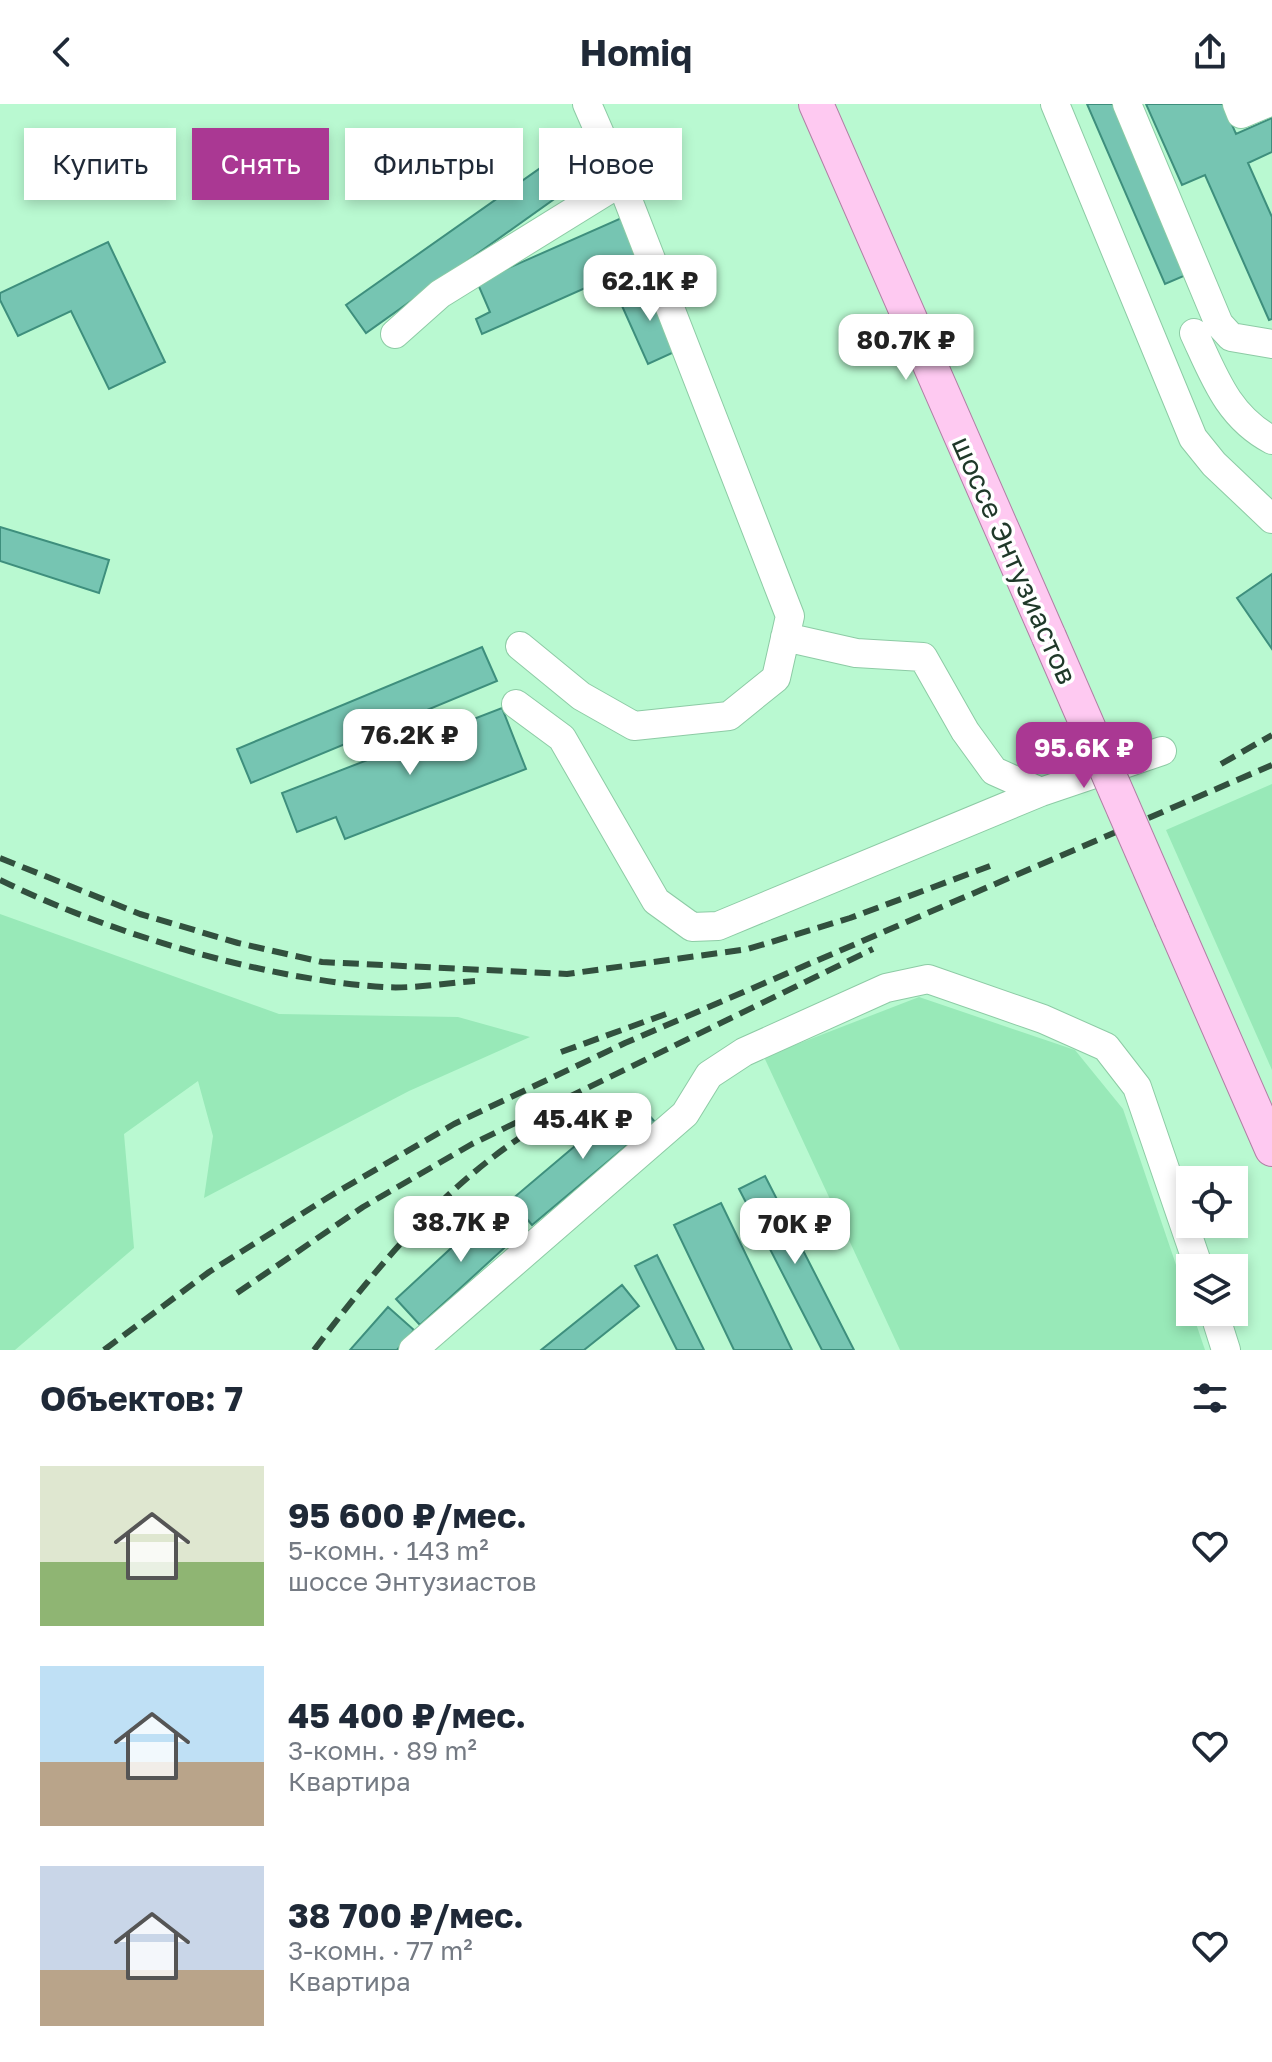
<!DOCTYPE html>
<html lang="ru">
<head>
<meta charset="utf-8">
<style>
	:root { --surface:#fff; --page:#f6f6f7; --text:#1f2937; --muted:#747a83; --accent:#aa3893 }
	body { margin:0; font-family:"Golos Text",sans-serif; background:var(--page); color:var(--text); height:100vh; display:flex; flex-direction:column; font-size:30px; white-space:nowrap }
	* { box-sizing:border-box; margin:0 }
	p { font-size:26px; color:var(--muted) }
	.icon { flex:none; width:44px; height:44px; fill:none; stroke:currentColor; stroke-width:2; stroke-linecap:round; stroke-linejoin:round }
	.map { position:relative; height:1246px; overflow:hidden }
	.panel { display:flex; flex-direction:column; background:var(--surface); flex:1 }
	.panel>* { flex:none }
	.top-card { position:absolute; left:24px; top:24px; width:800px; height:72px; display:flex; gap:16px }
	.controls { position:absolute; left:1176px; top:1062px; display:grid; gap:16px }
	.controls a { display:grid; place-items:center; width:72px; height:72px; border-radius:0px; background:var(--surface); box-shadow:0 4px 12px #0003; font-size:40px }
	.price { position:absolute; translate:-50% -68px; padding:0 18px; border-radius:16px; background:#fff; color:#222; font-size:26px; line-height:52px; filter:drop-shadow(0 2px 4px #0008) }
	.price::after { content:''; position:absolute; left:50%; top:48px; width:24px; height:18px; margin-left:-12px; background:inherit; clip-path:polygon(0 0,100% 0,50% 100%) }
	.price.on { background:var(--accent); color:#fff }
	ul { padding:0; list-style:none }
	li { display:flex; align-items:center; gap:24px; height:200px; padding:0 40px }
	li span { display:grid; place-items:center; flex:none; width:224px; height:160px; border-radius:0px; color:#555 }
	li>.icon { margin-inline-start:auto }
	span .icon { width:96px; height:96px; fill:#fffc; stroke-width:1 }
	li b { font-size:34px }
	h2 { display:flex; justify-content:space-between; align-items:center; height:96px; padding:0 40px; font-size:34px }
	.chip { padding:0 28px; border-radius:0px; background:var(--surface); box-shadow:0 4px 12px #0003; font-size:28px; line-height:72px }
	.chip.on { background:var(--accent); color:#fff }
	header { display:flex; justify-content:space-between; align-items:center; height:104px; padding:0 40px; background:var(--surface); font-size:36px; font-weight:700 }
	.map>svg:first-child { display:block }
</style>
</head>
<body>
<header><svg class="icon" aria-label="back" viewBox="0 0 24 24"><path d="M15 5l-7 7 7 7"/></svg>Homiq<svg class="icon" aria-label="share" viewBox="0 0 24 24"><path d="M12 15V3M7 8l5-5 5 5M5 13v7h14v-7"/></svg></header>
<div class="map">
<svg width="1272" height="1246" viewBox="0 0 1272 1246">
	<rect width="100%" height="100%" fill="#b9f9d1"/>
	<path fill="#98e9b8" d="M1272 680V966L1166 726Z
		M0 810 279 910 458 913 530 933 409 987 204 1094 213 1032 198 977 124 1030 134 1144 15 1246H0Z
		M919 893 1075 946 1123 1005 1205 1246H900L764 953Z"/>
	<path fill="#76c5b2" stroke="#3e8f7d" stroke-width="2" d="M1087 0H1120L1193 168 1165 180Z
		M1146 0H1223L1236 30 1272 14V48L1248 59 1272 113V215L1269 216 1205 71 1182 81Z
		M583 34 602 61 366 229 346 201Z
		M626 112 646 157 482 230 476 215 490 208 477 178Z
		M108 138 165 258 109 285 71 207 18 232 0 196V189Z
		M652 177 683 244 648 260 618 193Z
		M0 423 109 456 99 489 0 457Z
		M1272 470V545L1237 494Z
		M482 543 497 577 251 679 237 645Z
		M502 604 526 665 345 735 336 713 297 728 282 689Z
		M633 993 655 1018 532 1121 511 1096Z
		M765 1072 854 1246H822L739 1085Z
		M501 1098 525 1125 420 1221 396 1195Z
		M721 1099 792 1246H734L674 1121Z
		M657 1151 704 1246H677L635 1162Z
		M622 1181 639 1202 584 1246H541Z
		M388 1203 414 1226 397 1246H350Z"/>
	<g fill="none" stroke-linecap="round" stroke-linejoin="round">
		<g stroke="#8dcba5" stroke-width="30">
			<path id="minor" d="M1055 0 1193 334 1214 360 1272 415
				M1127 0 1219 220 1231 233 1272 240
				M1237 0 1241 10 1265 0
				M1194 229C1214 272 1228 313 1272 336
				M395 230 440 190 621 78 587 0
				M785 533 856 549 923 553 965 627 994 667 1041 688
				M520 542 581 592 634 622 729 612 776 574 790 512 621 78
				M516 600 562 634 656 797 692 823 718 822 1041 688 1162 647
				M1214 1208 1226 1246
				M413 1246 685 1010 709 971 744 948 886 884 928 875 1043 915 1106 943 1137 983 1199 1164"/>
		</g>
		<g stroke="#b07fa4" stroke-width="36">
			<path id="major" d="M816 0 1049 533
				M1172 816 1272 1045"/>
		</g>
		<use href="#minor" stroke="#fff" stroke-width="28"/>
		<use href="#major" stroke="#fec9f1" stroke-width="34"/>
		<path stroke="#32503e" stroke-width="6" stroke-dasharray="16 8" stroke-linecap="butt" d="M1221 660 1272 631
			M0 754 140 810 238 839 322 858 567 870 748 845 850 814 990 762
			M0 776C109 829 262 875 383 883 413 885 445 879 475 877
			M561 948 666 910
			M237 1189 363 1103 472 1040 873 845
			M104 1246 209 1168 332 1091 454 1020 625 939 1272 661
			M314 1246C383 1155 454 1069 555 1012"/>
		<g stroke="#b07fa4" stroke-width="36" stroke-linecap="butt">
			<path id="major-bridge" d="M1049 533 1172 816"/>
		</g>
		<use href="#major-bridge" stroke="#fec9f1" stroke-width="34"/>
	</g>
	<g text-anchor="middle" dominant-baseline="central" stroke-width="7" stroke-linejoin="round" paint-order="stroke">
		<g font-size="28" fill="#1f3829" stroke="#fff">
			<text transform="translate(1015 456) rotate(66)">шоссе Энтузиастов</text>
		</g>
	</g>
</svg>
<div class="controls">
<a><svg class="icon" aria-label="locate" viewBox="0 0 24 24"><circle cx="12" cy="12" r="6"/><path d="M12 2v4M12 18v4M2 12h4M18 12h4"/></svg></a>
<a><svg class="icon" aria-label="layers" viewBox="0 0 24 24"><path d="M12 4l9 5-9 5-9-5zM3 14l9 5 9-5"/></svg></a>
</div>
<b class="price" style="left:650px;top:219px">62.1K ₽</b>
<b class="price" style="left:906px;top:278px">80.7K ₽</b>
<b class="price" style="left:410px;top:673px">76.2K ₽</b>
<b class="price on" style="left:1084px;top:686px">95.6K ₽</b>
<b class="price" style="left:583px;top:1057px">45.4K ₽</b>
<b class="price" style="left:461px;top:1160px">38.7K ₽</b>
<b class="price" style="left:795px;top:1162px">70K ₽</b>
<div class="top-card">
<a class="chip">Купить</a>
<a class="chip on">Снять</a>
<a class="chip">Фильтры</a>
<a class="chip">Новое</a>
</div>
</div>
<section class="panel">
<h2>Объектов: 7<svg class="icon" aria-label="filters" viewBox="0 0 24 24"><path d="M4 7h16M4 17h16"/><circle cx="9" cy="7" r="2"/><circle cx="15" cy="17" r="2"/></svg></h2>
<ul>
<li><span style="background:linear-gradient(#dfe7d0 60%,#8fb573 0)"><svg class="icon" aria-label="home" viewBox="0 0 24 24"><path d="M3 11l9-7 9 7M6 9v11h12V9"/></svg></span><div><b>95 600 ₽/мес.</b><p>5-комн. · 143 m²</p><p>шоссе Энтузиастов</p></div><svg class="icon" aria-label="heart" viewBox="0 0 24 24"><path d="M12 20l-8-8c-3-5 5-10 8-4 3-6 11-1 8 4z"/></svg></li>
<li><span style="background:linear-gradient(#bfe0f5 60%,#b9a48a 0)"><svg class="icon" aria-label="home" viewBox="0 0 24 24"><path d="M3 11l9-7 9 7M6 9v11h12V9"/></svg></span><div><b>45 400 ₽/мес.</b><p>3-комн. · 89 m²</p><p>Квартира</p></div><svg class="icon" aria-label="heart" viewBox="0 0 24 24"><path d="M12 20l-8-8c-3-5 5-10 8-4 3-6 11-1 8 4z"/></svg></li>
<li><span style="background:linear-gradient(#c9d6e8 65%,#b9a48a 0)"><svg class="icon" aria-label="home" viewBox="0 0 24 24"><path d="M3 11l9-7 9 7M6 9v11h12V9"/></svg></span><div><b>38 700 ₽/мес.</b><p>3-комн. · 77 m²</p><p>Квартира</p></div><svg class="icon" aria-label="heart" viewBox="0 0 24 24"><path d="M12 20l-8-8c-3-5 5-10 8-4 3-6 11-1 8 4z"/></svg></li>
</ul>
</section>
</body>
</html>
